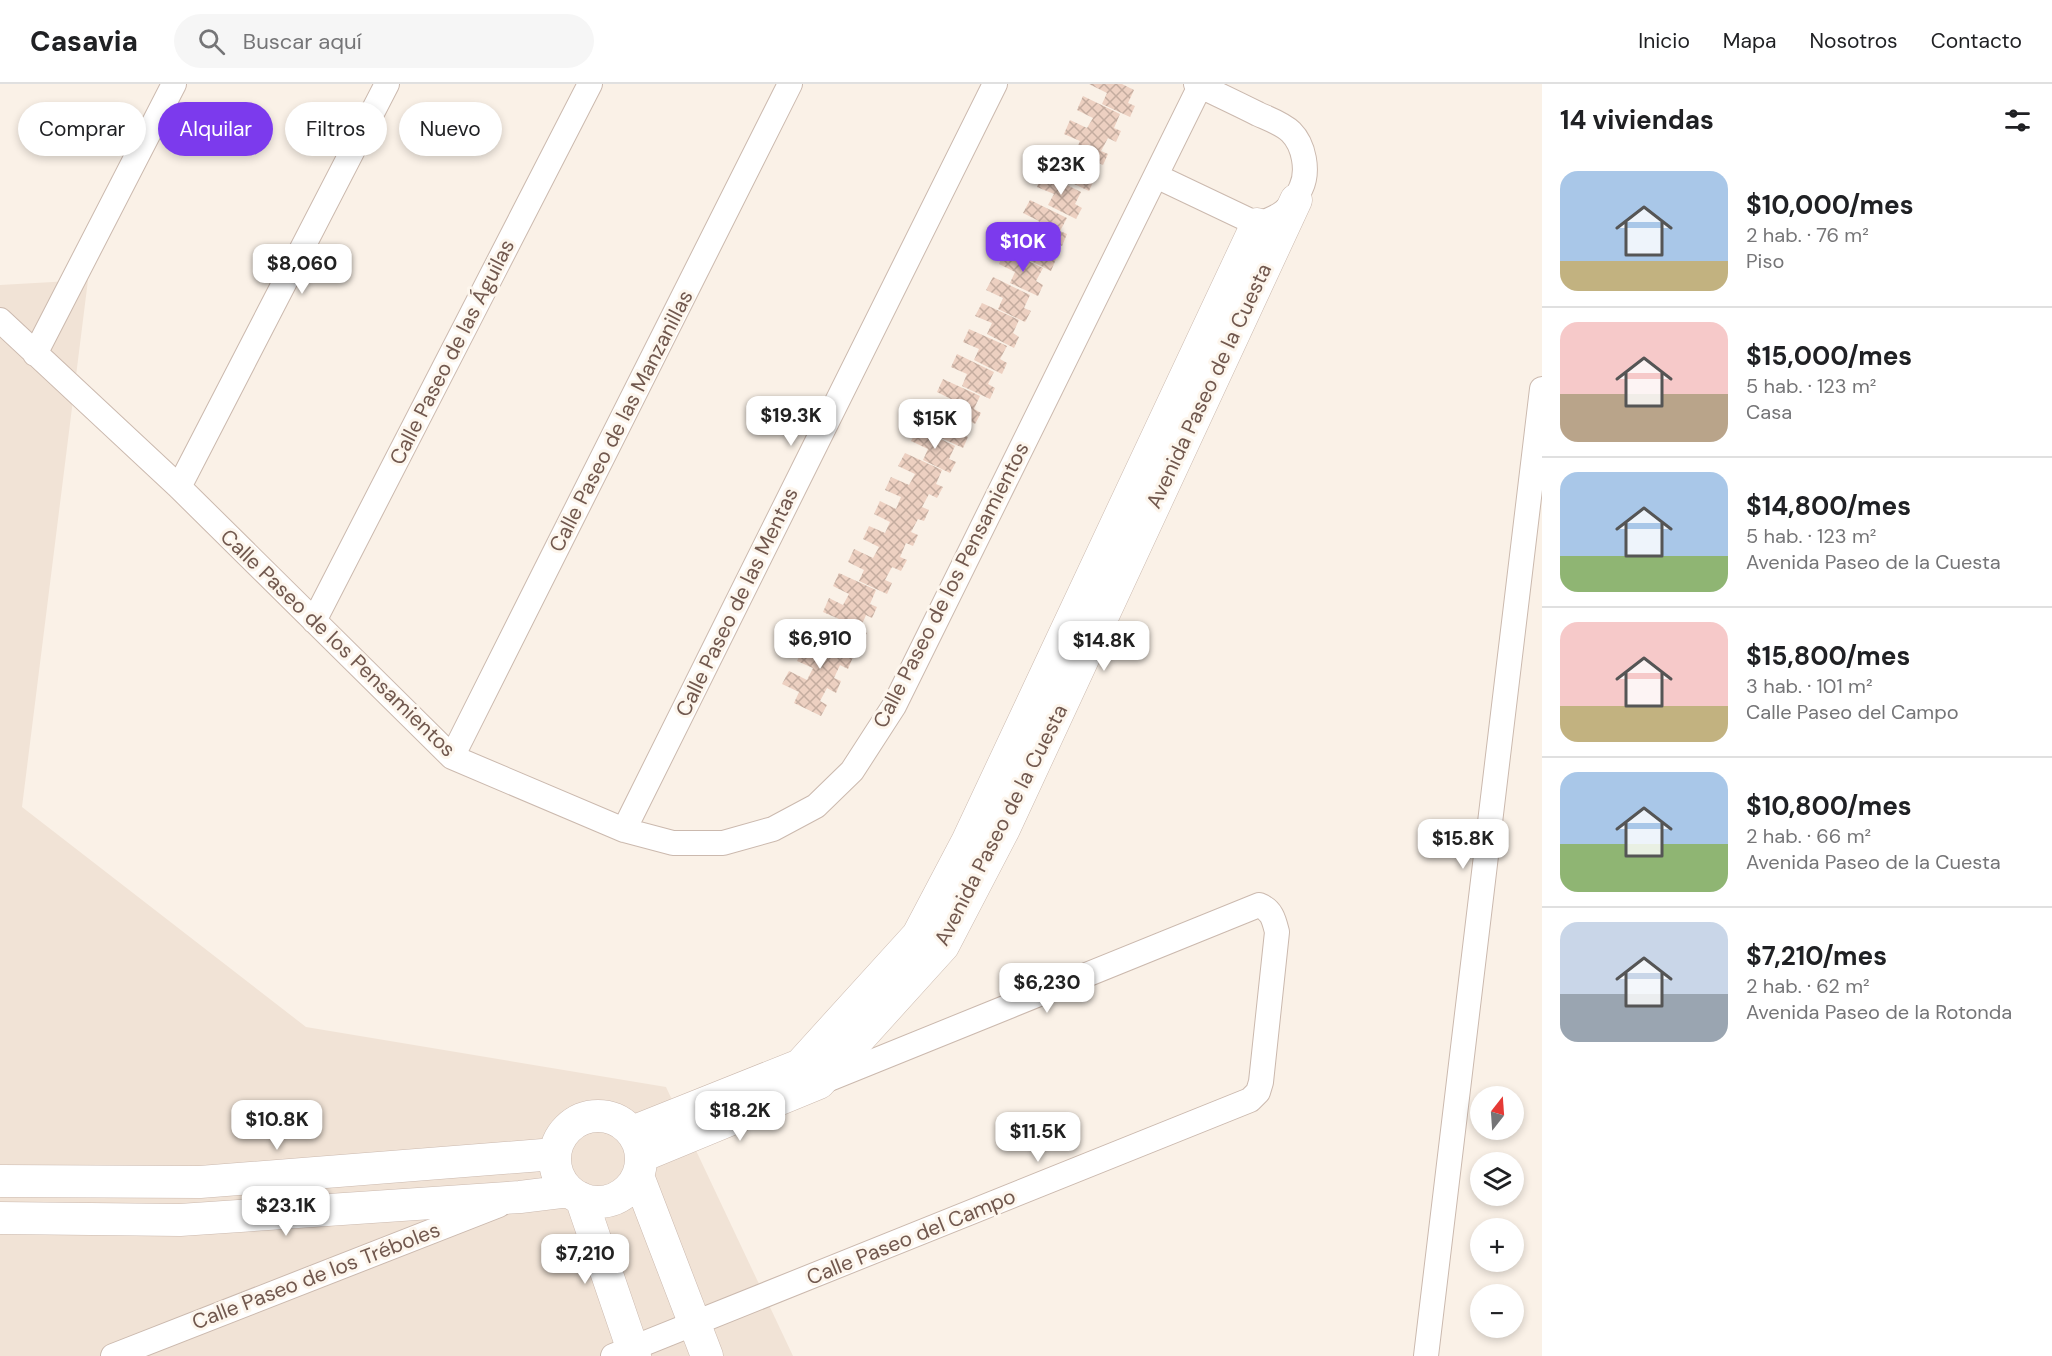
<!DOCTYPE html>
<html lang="es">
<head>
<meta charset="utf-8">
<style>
	:root { --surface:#fff; --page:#f6f6f6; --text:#202124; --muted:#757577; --line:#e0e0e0; --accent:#7c3aed }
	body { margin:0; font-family:"DM Sans",sans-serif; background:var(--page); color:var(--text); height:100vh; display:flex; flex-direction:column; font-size:22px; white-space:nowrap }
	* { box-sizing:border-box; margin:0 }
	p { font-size:20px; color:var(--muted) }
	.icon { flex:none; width:33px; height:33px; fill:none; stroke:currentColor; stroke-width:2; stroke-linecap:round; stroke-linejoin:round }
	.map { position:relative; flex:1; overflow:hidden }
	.panel { display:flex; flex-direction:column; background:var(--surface); width:510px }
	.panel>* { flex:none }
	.guide { position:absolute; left:18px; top:18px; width:570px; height:54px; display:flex; gap:12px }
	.needle { width:39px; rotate:17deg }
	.tools { position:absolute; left:1470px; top:1002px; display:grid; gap:12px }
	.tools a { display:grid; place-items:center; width:54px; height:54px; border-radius:50%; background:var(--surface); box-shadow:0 3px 9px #0003; font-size:30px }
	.price { position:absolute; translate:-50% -51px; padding:0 14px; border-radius:12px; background:#fff; color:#222; font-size:20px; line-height:39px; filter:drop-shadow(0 2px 3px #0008) }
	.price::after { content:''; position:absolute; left:50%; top:36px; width:18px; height:14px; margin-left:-9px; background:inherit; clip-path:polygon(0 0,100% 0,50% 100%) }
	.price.active { background:var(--accent); color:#fff }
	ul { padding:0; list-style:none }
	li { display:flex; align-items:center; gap:18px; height:150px; padding:0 18px }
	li+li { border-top:2px solid var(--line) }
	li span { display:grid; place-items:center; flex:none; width:168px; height:120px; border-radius:18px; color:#555 }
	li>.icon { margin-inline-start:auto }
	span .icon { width:72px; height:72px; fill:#fffc; stroke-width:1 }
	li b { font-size:26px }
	h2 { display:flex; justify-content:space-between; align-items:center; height:72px; padding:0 18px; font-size:26px }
	.chip { padding:0 21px; border-radius:27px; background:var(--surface); box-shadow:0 3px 9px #0003; font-size:21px; line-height:54px }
	.chip.active { background:var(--accent); color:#fff }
	header { display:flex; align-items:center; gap:36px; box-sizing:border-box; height:84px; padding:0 30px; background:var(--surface); border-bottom:2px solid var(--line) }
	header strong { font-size:28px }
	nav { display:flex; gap:33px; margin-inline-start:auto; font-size:21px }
	.search { width:420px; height:54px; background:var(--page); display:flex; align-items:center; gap:15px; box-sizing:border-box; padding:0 21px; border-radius:33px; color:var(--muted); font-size:22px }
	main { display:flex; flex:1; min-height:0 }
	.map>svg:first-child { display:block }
</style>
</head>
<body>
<header>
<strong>Casavia</strong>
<div class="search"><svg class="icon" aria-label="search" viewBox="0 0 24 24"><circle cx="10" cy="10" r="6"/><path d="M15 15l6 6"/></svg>Buscar aquí</div>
<nav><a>Inicio</a><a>Mapa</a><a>Nosotros</a><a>Contacto</a></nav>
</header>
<main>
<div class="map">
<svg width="1542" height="1272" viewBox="0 0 1542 1272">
	<defs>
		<pattern id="building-cross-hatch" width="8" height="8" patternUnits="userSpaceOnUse" patternTransform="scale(1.5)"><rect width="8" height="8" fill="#edd0c1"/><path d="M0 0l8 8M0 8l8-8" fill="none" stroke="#c4ac9f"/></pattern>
	</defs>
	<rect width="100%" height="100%" fill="#faf1e7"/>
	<path fill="#f1e3d6" d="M88 196 22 723 306 943 666 1003 793 1272H0V201Z"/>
	<path fill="url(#building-cross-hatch)" d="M1089 0H1122L1134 6 1128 19 1135 22 1130 33 1102 20 1107 9Z
		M1083 12 1120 30 1114 44 1121 47 1116 58 1108 54 1101 67 1108 70 1103 81 1075 68 1080 57 1064 50 1070 36 1087 44 1093 34 1077 26Z
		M1056 62 1094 80 1087 93 1094 96 1089 107 1061 94 1066 83 1050 75Z
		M1043 89 1081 108 1075 120 1082 124 1076 135 1048 121 1054 110 1037 103Z
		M1030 116 1067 134 1060 147 1067 150 1062 162 1056 159 1050 172 1056 175 1051 187 1023 173 1028 162 1012 155 1019 142 1042 152 1034 148 1039 137 1023 129Z
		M1005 166 1043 184 1036 197 1043 201 1038 212 1010 199 1015 188 999 180Z
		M993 193 1030 211 1024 224 1031 227 1025 238 998 225 1003 214 986 206Z
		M982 219 1019 236 1013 249 1019 253 1014 264 987 250 992 239 975 232Z
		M969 245 1007 262 1000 275 1007 279 1002 290 974 276 979 265 963 258Z
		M957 270 994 288 988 300 995 304 990 315 962 302 967 290 951 283Z
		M943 295 980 312 974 325 981 329 975 340 968 336 962 350 968 353 963 364 935 351 940 340 924 332 930 319 947 327 953 316 937 308Z
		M918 344 955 362 949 375 956 378 950 389 923 376 928 365 911 357Z
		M905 369 942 386 936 400 943 403 937 414 929 410 922 423 929 426 924 437 918 435 911 448 918 451 913 462 906 459 900 473 907 476 901 487 892 483 885 496 892 499 887 510 859 497 864 486 848 478 854 465 873 474 879 463 863 455 869 442 885 449 890 438 874 430 880 417 896 425 901 413 885 406 891 393 909 401 915 390 898 382Z
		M839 489 876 506 870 520 877 523 872 534 866 531 860 545 867 549 861 560 833 546 839 535 823 528 829 514 843 521 849 510 833 502Z
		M816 540 853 557 846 570 853 573 848 585 840 581 834 594 841 597 836 609 827 604 820 617 827 621 821 632 794 619 799 608 782 600 789 587 807 596 813 584 797 577 803 564 820 572 825 560 809 552Z"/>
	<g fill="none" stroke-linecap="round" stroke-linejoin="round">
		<g stroke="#cbb9ae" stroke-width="26">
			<path id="minor" d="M1156 92 1257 140C1279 134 1292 125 1301 104 1309 87 1304 61 1291 48 1283 40 1269 35 1258 30 1238 20 1217 10 1196 0
				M0 236 179 403 452 673 624 746 673 759H723L773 745 816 722 852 687 894 622 1200 2
				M35 270 174 0
				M179 403 387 0
				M314 537 590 0
				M452 673 790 0
				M624 746 995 0
				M113 1272 499 1121
				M613 1272 1250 1016 1258 1008 1261 998 1277 848C1274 836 1272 826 1259 821L822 998
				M1426 1272 1542 305"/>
		</g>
		<g stroke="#cbb9ae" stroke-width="33">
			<path id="tertiary" d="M555 1075a43 43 0 1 1 86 0a43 43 0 1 1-86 0Z
				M632 1048 800 981 918 851 967 758 1257 140
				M642 1072 819 999 943 862 1004 745 1296 116
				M638 1092 707 1272
				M0 1097 200 1098 555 1070
				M581 1114 635 1272
				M0 1134 180 1136 520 1113 569 1107"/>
		</g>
		<use href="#minor" stroke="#fff" stroke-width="24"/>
		<use href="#tertiary" stroke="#fff" stroke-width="32"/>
	</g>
	<g text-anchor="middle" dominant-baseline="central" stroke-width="6" stroke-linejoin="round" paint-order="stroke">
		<g font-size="21" fill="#71584e" stroke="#fdf6ed">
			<text transform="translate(452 268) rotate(-63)">Calle Paseo de las Águilas</text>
			<text transform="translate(1209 302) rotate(-65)">Avenida Paseo de la Cuesta</text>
			<text transform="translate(621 337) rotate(-63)">Calle Paseo de las Manzanillas</text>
			<text transform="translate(951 501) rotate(-63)">Calle Paseo de los Pensamientos</text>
			<text transform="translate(737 518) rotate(-64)">Calle Paseo de las Mentas</text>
			<text transform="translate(338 559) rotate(44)">Calle Paseo de los Pensamientos</text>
			<text transform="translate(1001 741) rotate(-63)">Avenida Paseo de la Cuesta</text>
			<text transform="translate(911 1153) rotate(-22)">Calle Paseo del Campo</text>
			<text transform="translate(316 1192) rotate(-21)">Calle Paseo de los Tréboles</text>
		</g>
	</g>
</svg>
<div class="tools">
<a><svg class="needle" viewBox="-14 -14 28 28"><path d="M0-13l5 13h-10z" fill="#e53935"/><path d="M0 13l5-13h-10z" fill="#757577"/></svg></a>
<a><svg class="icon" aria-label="layers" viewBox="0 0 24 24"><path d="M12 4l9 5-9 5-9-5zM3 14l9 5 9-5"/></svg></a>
<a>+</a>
<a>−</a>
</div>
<b class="price" style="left:1061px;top:112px">$23K</b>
<b class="price active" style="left:1023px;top:189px">$10K</b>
<b class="price" style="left:302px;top:211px">$8,060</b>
<b class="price" style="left:791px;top:363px">$19.3K</b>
<b class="price" style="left:935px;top:366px">$15K</b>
<b class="price" style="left:820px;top:586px">$6,910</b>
<b class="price" style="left:1104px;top:588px">$14.8K</b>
<b class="price" style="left:1463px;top:786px">$15.8K</b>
<b class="price" style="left:1047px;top:930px">$6,230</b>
<b class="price" style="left:740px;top:1058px">$18.2K</b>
<b class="price" style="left:277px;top:1067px">$10.8K</b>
<b class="price" style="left:1038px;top:1079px">$11.5K</b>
<b class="price" style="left:286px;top:1153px">$23.1K</b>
<b class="price" style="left:585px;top:1201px">$7,210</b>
<div class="guide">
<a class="chip">Comprar</a>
<a class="chip active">Alquilar</a>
<a class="chip">Filtros</a>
<a class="chip">Nuevo</a>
</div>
</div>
<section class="panel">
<h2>14 viviendas<svg class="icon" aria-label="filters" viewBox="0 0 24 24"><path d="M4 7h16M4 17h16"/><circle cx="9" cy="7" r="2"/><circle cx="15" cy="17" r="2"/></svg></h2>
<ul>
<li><span style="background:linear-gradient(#a9c7e8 75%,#c2b280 0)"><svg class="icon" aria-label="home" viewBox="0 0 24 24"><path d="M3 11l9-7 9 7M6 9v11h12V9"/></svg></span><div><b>$10,000/mes</b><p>2 hab. · 76 m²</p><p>Piso</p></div></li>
<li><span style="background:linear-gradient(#f6c9c9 60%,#b9a48a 0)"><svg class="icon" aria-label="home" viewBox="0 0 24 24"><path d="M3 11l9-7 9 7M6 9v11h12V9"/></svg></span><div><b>$15,000/mes</b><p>5 hab. · 123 m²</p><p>Casa</p></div></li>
<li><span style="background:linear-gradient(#a9c7e8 70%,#8fb573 0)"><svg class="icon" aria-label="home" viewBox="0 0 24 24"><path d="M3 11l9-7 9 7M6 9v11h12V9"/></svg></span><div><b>$14,800/mes</b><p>5 hab. · 123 m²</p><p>Avenida Paseo de la Cuesta</p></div></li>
<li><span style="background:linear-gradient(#f6c9c9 70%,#c2b280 0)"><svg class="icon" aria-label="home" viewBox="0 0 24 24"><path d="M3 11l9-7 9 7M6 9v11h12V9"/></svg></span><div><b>$15,800/mes</b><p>3 hab. · 101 m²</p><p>Calle Paseo del Campo</p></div></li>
<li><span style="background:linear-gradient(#a9c7e8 60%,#8fb573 0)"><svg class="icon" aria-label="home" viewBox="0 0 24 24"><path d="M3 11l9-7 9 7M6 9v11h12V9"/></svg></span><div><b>$10,800/mes</b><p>2 hab. · 66 m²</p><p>Avenida Paseo de la Cuesta</p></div></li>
<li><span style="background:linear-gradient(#c9d6e8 60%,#9aa5b1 0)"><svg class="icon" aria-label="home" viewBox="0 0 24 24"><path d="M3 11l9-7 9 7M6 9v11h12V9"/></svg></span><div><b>$7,210/mes</b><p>2 hab. · 62 m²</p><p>Avenida Paseo de la Rotonda</p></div></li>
</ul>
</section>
</main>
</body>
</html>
